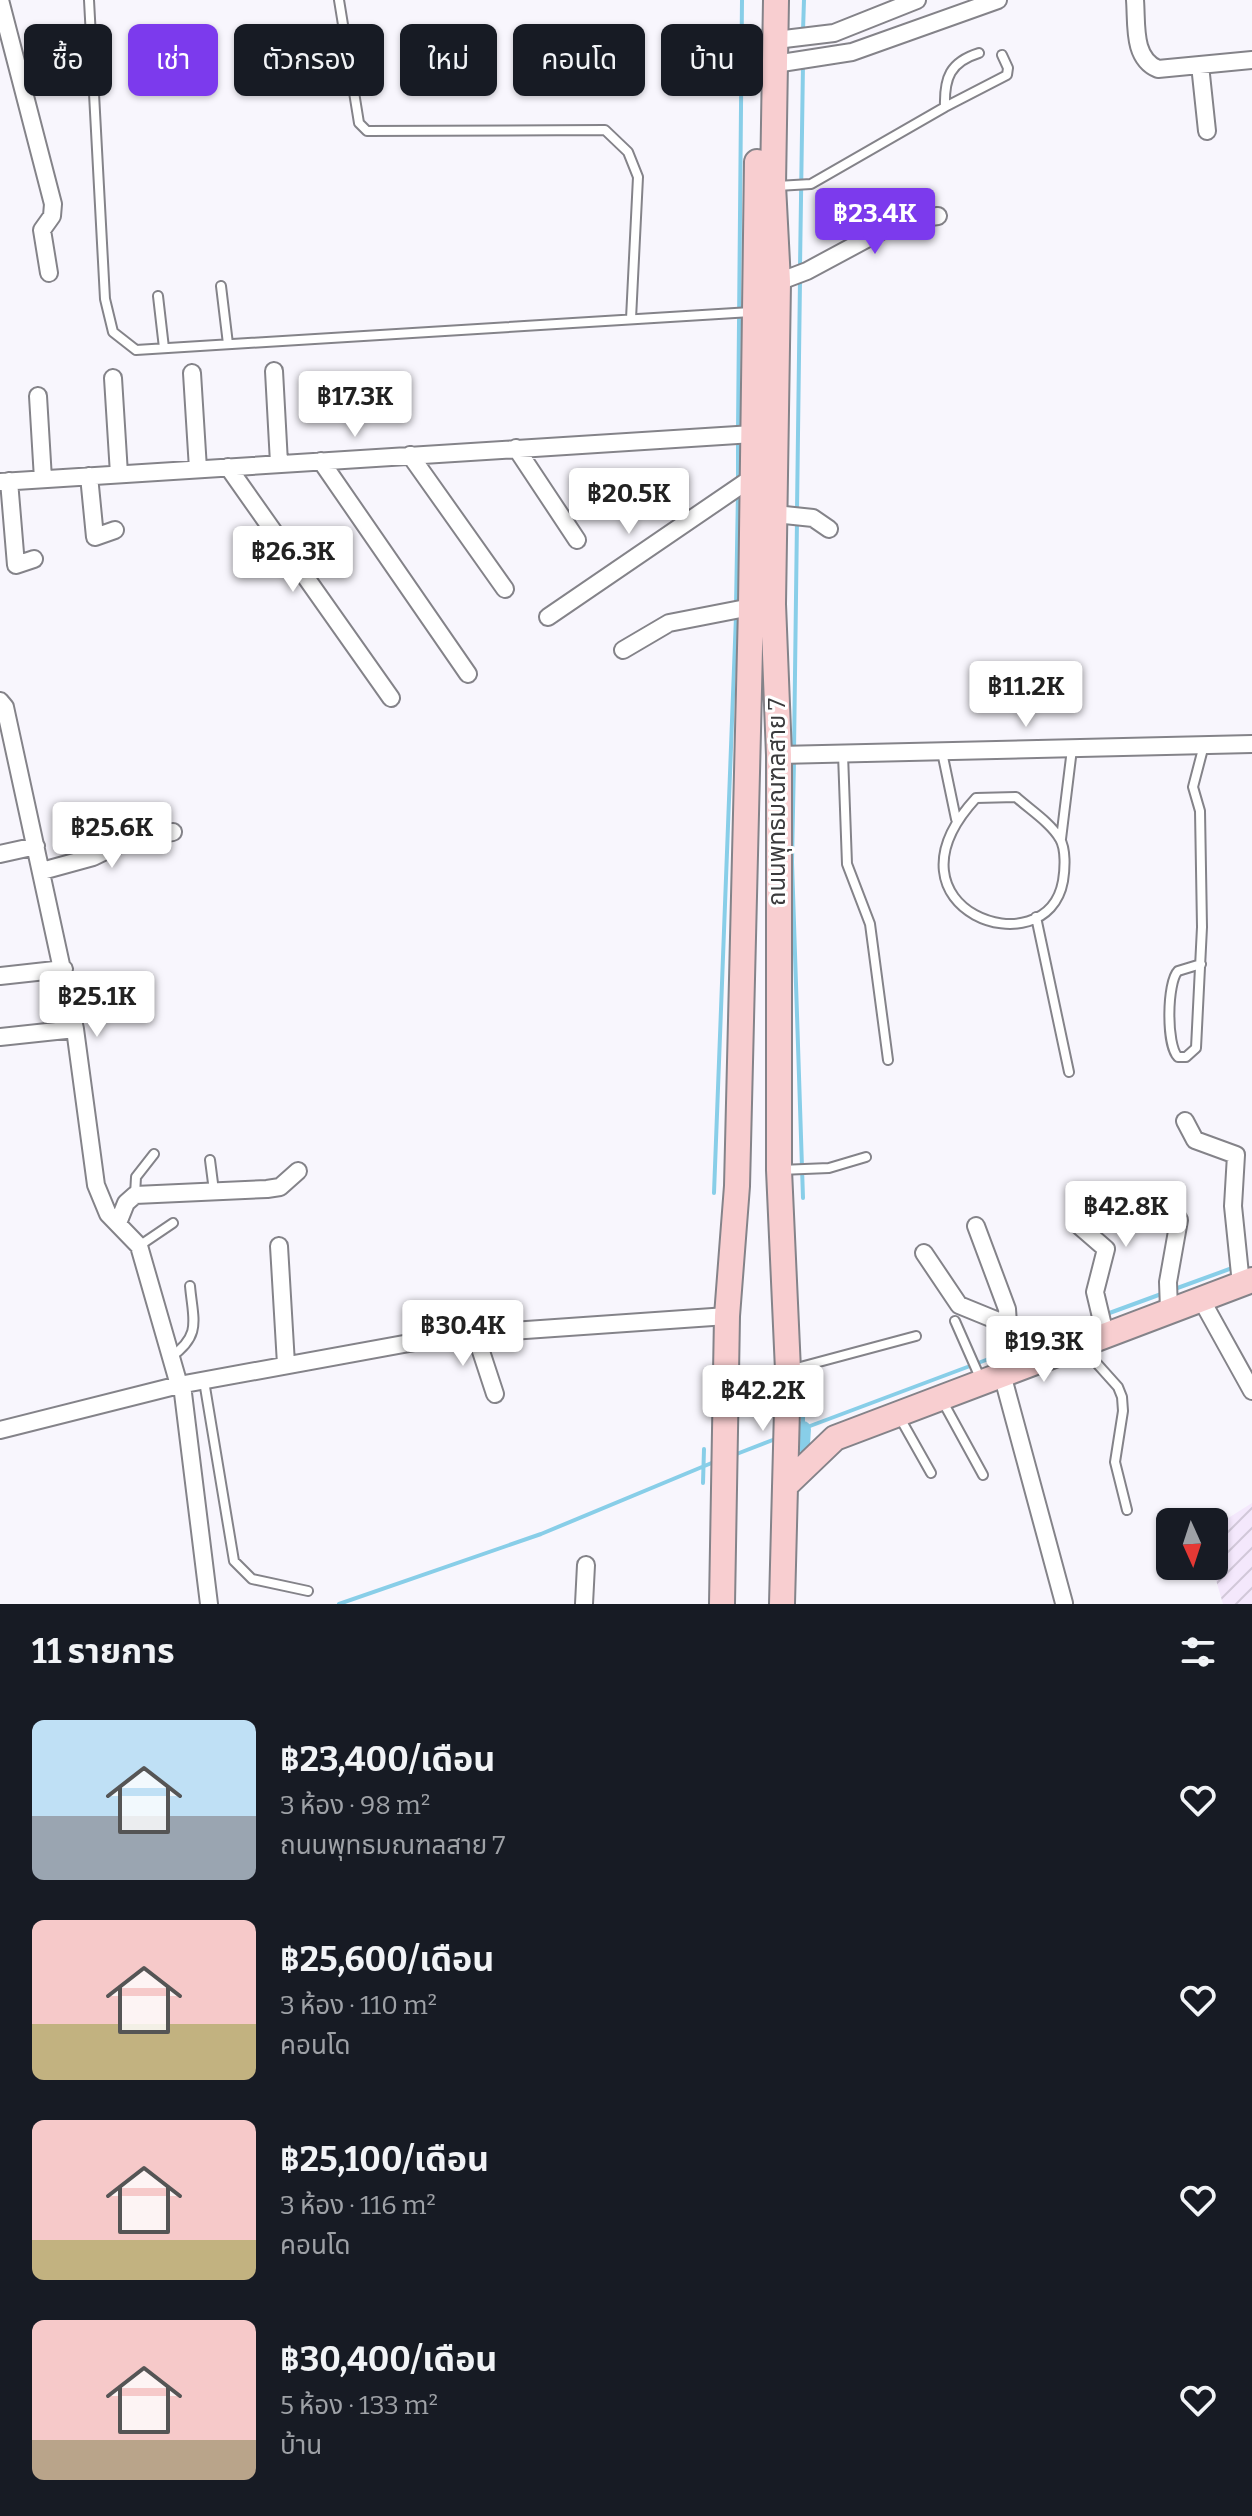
<!DOCTYPE html>
<html lang="th">
<head>
<meta charset="utf-8">
<style>
	:root { --surface:#171b24; --page:#20242c; --text:#f1f3f6; --muted:#9ea1a6; --accent:#7c3aed }
	body { margin:0; font-family:Bitter,"Noto Sans Thai",serif; background:var(--page); color:var(--text); height:100vh; display:flex; flex-direction:column; font-size:30px; white-space:nowrap }
	* { box-sizing:border-box; margin:0 }
	p { font-size:26px; color:var(--muted) }
	.icon { flex:none; width:44px; height:44px; fill:none; stroke:currentColor; stroke-width:2; stroke-linecap:round; stroke-linejoin:round }
	.map { position:relative; height:1604px; overflow:hidden }
	.sheet { display:flex; flex-direction:column; background:var(--surface); flex:1 }
	.sheet>* { flex:none }
	.banner { position:absolute; left:24px; top:24px; width:800px; height:72px; display:flex; gap:16px }
	.needle { width:52px; rotate:177deg }
	.controls { position:absolute; left:1156px; top:1508px; display:grid; gap:16px }
	.controls a { display:grid; place-items:center; width:72px; height:72px; border-radius:12px; background:var(--surface); box-shadow:0 2px 6px #0004; font-size:40px }
	.price { position:absolute; translate:-50% -68px; padding:0 18px; border-radius:8px; background:#fff; color:#222; font-size:26px; line-height:52px; filter:drop-shadow(0 2px 4px #0008) }
	.price::after { content:''; position:absolute; left:50%; top:48px; width:24px; height:18px; margin-left:-12px; background:inherit; clip-path:polygon(0 0,100% 0,50% 100%) }
	.price.selected { background:var(--accent); color:#fff }
	ul { padding:0; list-style:none }
	li { display:flex; align-items:center; gap:24px; height:200px; padding:0 32px }
	li span { display:grid; place-items:center; flex:none; width:224px; height:160px; border-radius:12px; color:#555 }
	li>.icon { margin-inline-start:auto }
	span .icon { width:96px; height:96px; fill:#fffc; stroke-width:1 }
	li b { font-size:34px }
	h2 { display:flex; justify-content:space-between; align-items:center; height:96px; padding:0 32px; font-size:34px }
	.tag { padding:0 28px; border-radius:12px; background:var(--surface); box-shadow:0 2px 6px #0004; font-size:28px; line-height:72px }
	.tag.selected { background:var(--accent); color:#fff }
	.map>svg:first-child { display:block }
</style>
</head>
<body>
<div class="map">
<svg width="1252" height="1604" viewBox="0 0 1252 1604">
	<defs>
		<pattern id="industrial-furrows" width="10" height="10" patternUnits="userSpaceOnUse" patternTransform="scale(2)"><rect width="10" height="10" fill="#f4e8fc"/><path d="M-1 1l2-2M0 10L10 0M9 11l2-2" fill="none" stroke="#d2c8d9"/></pattern>
	</defs>
	<rect width="100%" height="100%" fill="#f8f6fd"/>
	<path fill="url(#industrial-furrows)" d="M1252 1503V1604H1223L1212 1566 1214 1527Z"/>
	<g fill="none" stroke-linecap="round" stroke-linejoin="round">
		<path stroke="#88cee8" stroke-width="4" d="M803 31 804 0
			M800 267 803 64
			M738 431 742 0
			M738 483V440
			M797 511 800 280
			M736 607 738 492
			M794 751 797 520
			M794 760 792 862 803 1198
			M714 1193 736 616
			M1172 1290 1235 1267
			M1104 1315 1164 1293
			M1018 1348 1096 1319
			M803 1411V1429
			M794 1432 1010 1351
			M734 1455 778 1438
			M703 1483 704 1449
			M339 1604 541 1534 714 1462"/>
		<path stroke="#88cee8" stroke-width="16" d="M802 1444 803 1429"/>
		<g stroke="#848389" stroke-width="12">
			<path id="lane" d="M89 0 105 299 113 332 136 350 751 312
				M339 0 359 123 367 131 605 130 628 152 638 177 631 319
				M945 107 1007 75 1008 68 1002 55
				M777 186 811 184 945 107C944 78 950 62 979 53
				M221 286 228 344
				M158 296 164 348
				M942 752 956 819
				M843 754 847 864 870 924 888 1060
				M1016 797C1029 809 1051 823 1060 839 1066 849 1065 869 1063 881 1047 970 873 910 976 798Z
				M1061 839 1072 749
				M1036 917 1069 1072
				M1201 964 1178 971C1167 982 1166 1045 1178 1057H1186L1196 1048 1202 927 1200 811 1193 787 1204 745
				M210 1160 214 1191
				M780 1170 829 1168 866 1157
				M135 1195 136 1177 154 1154
				M139 1246 173 1223
				M955 1321 981 1380
				M1083 1348 1118 1387 1122 1397 1123 1411 1115 1462 1127 1510
				M171 1357C202 1335 193 1320 190 1286
				M789 1370 916 1336
				M204 1381 234 1561 252 1579 308 1591
				M943 1402 983 1475
				M900 1418 931 1473"/>
		</g>
		<g stroke="#848389" stroke-width="20">
			<path id="street" d="M0 0 53 204 52 216 42 230 49 273
				M1135 0C1137 24 1132 58 1158 69L1252 60
				M776 40 834 33 917 0
				M775 64 852 52 998 0
				M1200 65 1207 131
				M778 282 807 271 900 221 938 216
				M274 371 279 463
				M192 373 198 469
				M113 378 119 474
				M38 396 43 479
				M516 448 577 540
				M410 455 505 589
				M321 461 468 674
				M228 467 391 698
				M89 476 95 537 115 530
				M9 481 16 565 34 559
				M0 482 753 434
				M775 514 813 518 829 529
				M548 617 753 477
				M623 650 669 623 751 607
				M0 701 5 707 75 1029 96 1185 108 1214 139 1246 179 1385
				M779 755 1252 744
				M0 854 36 846
				M42 871 93 857 128 840 173 832
				M0 976 64 969
				M0 1037 75 1029
				M1185 1121 1195 1140 1236 1155 1233 1206 1241 1284
				M1157 1204 1173 1210 1179 1220 1168 1282 1169 1309
				M118 1223 126 1203 135 1195 267 1189 280 1187 298 1171
				M1076 1223 1106 1249 1095 1292 1105 1334
				M976 1226 1007 1309 1009 1338 1019 1368
				M279 1246 286 1364
				M924 1253 959 1305 1008 1325
				M1201 1299 1252 1391
				M475 1333 495 1394
				M1002 1374 1064 1603
				M182 1385 209 1604
				M0 1430 179 1385 453 1335 727 1316
				M584 1604 586 1565"/>
		</g>
		<g stroke="#848389" stroke-width="28">
			<path id="secondary" d="M776 0 773 185 778 282 773 604 779 755V1170L788 1370 782 1604
				M785 1486 835 1438 1252 1280
				M722 1604 727 1316 737 1186 751 607 757 162"/>
		</g>
		<use href="#lane" stroke="#fff" stroke-width="8"/>
		<use href="#street" stroke="#fff" stroke-width="16"/>
		<use href="#secondary" stroke="#f8ced0" stroke-width="24"/>
	</g>
	<g text-anchor="middle" dominant-baseline="central" stroke-width="6" stroke-linejoin="round" paint-order="stroke">
		<g font-size="24" fill="#3b3b3d" stroke="#fff">
			<text transform="translate(777 802) rotate(-90)">ถนนพุทธมณฑลสาย 7</text>
		</g>
	</g>
</svg>
<div class="controls">
<a><svg class="needle" viewBox="-14 -14 28 28"><path d="M0-13l5 13h-10z" fill="#e53935"/><path d="M0 13l5-13h-10z" fill="#9ea1a6"/></svg></a>
</div>
<b class="price selected" style="left:875px;top:256px">฿23.4K</b>
<b class="price" style="left:355px;top:439px">฿17.3K</b>
<b class="price" style="left:629px;top:536px">฿20.5K</b>
<b class="price" style="left:293px;top:594px">฿26.3K</b>
<b class="price" style="left:1026px;top:729px">฿11.2K</b>
<b class="price" style="left:112px;top:870px">฿25.6K</b>
<b class="price" style="left:97px;top:1039px">฿25.1K</b>
<b class="price" style="left:1126px;top:1249px">฿42.8K</b>
<b class="price" style="left:463px;top:1368px">฿30.4K</b>
<b class="price" style="left:1044px;top:1384px">฿19.3K</b>
<b class="price" style="left:763px;top:1433px">฿42.2K</b>
<div class="banner">
<a class="tag">ซื้อ</a>
<a class="tag selected">เช่า</a>
<a class="tag">ตัวกรอง</a>
<a class="tag">ใหม่</a>
<a class="tag">คอนโด</a>
<a class="tag">บ้าน</a>
</div>
</div>
<section class="sheet">
<h2>11 รายการ<svg class="icon" aria-label="filters" viewBox="0 0 24 24"><path d="M4 7h16M4 17h16"/><circle cx="9" cy="7" r="2"/><circle cx="15" cy="17" r="2"/></svg></h2>
<ul>
<li><span style="background:linear-gradient(#bfe0f5 60%,#9aa5b1 0)"><svg class="icon" aria-label="home" viewBox="0 0 24 24"><path d="M3 11l9-7 9 7M6 9v11h12V9"/></svg></span><div><b>฿23,400/เดือน</b><p>3 ห้อง · 98 m²</p><p>ถนนพุทธมณฑลสาย 7</p></div><svg class="icon" aria-label="heart" viewBox="0 0 24 24"><path d="M12 20l-8-8c-3-5 5-10 8-4 3-6 11-1 8 4z"/></svg></li>
<li><span style="background:linear-gradient(#f6c9c9 65%,#c2b280 0)"><svg class="icon" aria-label="home" viewBox="0 0 24 24"><path d="M3 11l9-7 9 7M6 9v11h12V9"/></svg></span><div><b>฿25,600/เดือน</b><p>3 ห้อง · 110 m²</p><p>คอนโด</p></div><svg class="icon" aria-label="heart" viewBox="0 0 24 24"><path d="M12 20l-8-8c-3-5 5-10 8-4 3-6 11-1 8 4z"/></svg></li>
<li><span style="background:linear-gradient(#f6c9c9 75%,#c2b280 0)"><svg class="icon" aria-label="home" viewBox="0 0 24 24"><path d="M3 11l9-7 9 7M6 9v11h12V9"/></svg></span><div><b>฿25,100/เดือน</b><p>3 ห้อง · 116 m²</p><p>คอนโด</p></div><svg class="icon" aria-label="heart" viewBox="0 0 24 24"><path d="M12 20l-8-8c-3-5 5-10 8-4 3-6 11-1 8 4z"/></svg></li>
<li><span style="background:linear-gradient(#f6c9c9 75%,#b9a48a 0)"><svg class="icon" aria-label="home" viewBox="0 0 24 24"><path d="M3 11l9-7 9 7M6 9v11h12V9"/></svg></span><div><b>฿30,400/เดือน</b><p>5 ห้อง · 133 m²</p><p>บ้าน</p></div><svg class="icon" aria-label="heart" viewBox="0 0 24 24"><path d="M12 20l-8-8c-3-5 5-10 8-4 3-6 11-1 8 4z"/></svg></li>
</ul>
</section>
</body>
</html>
